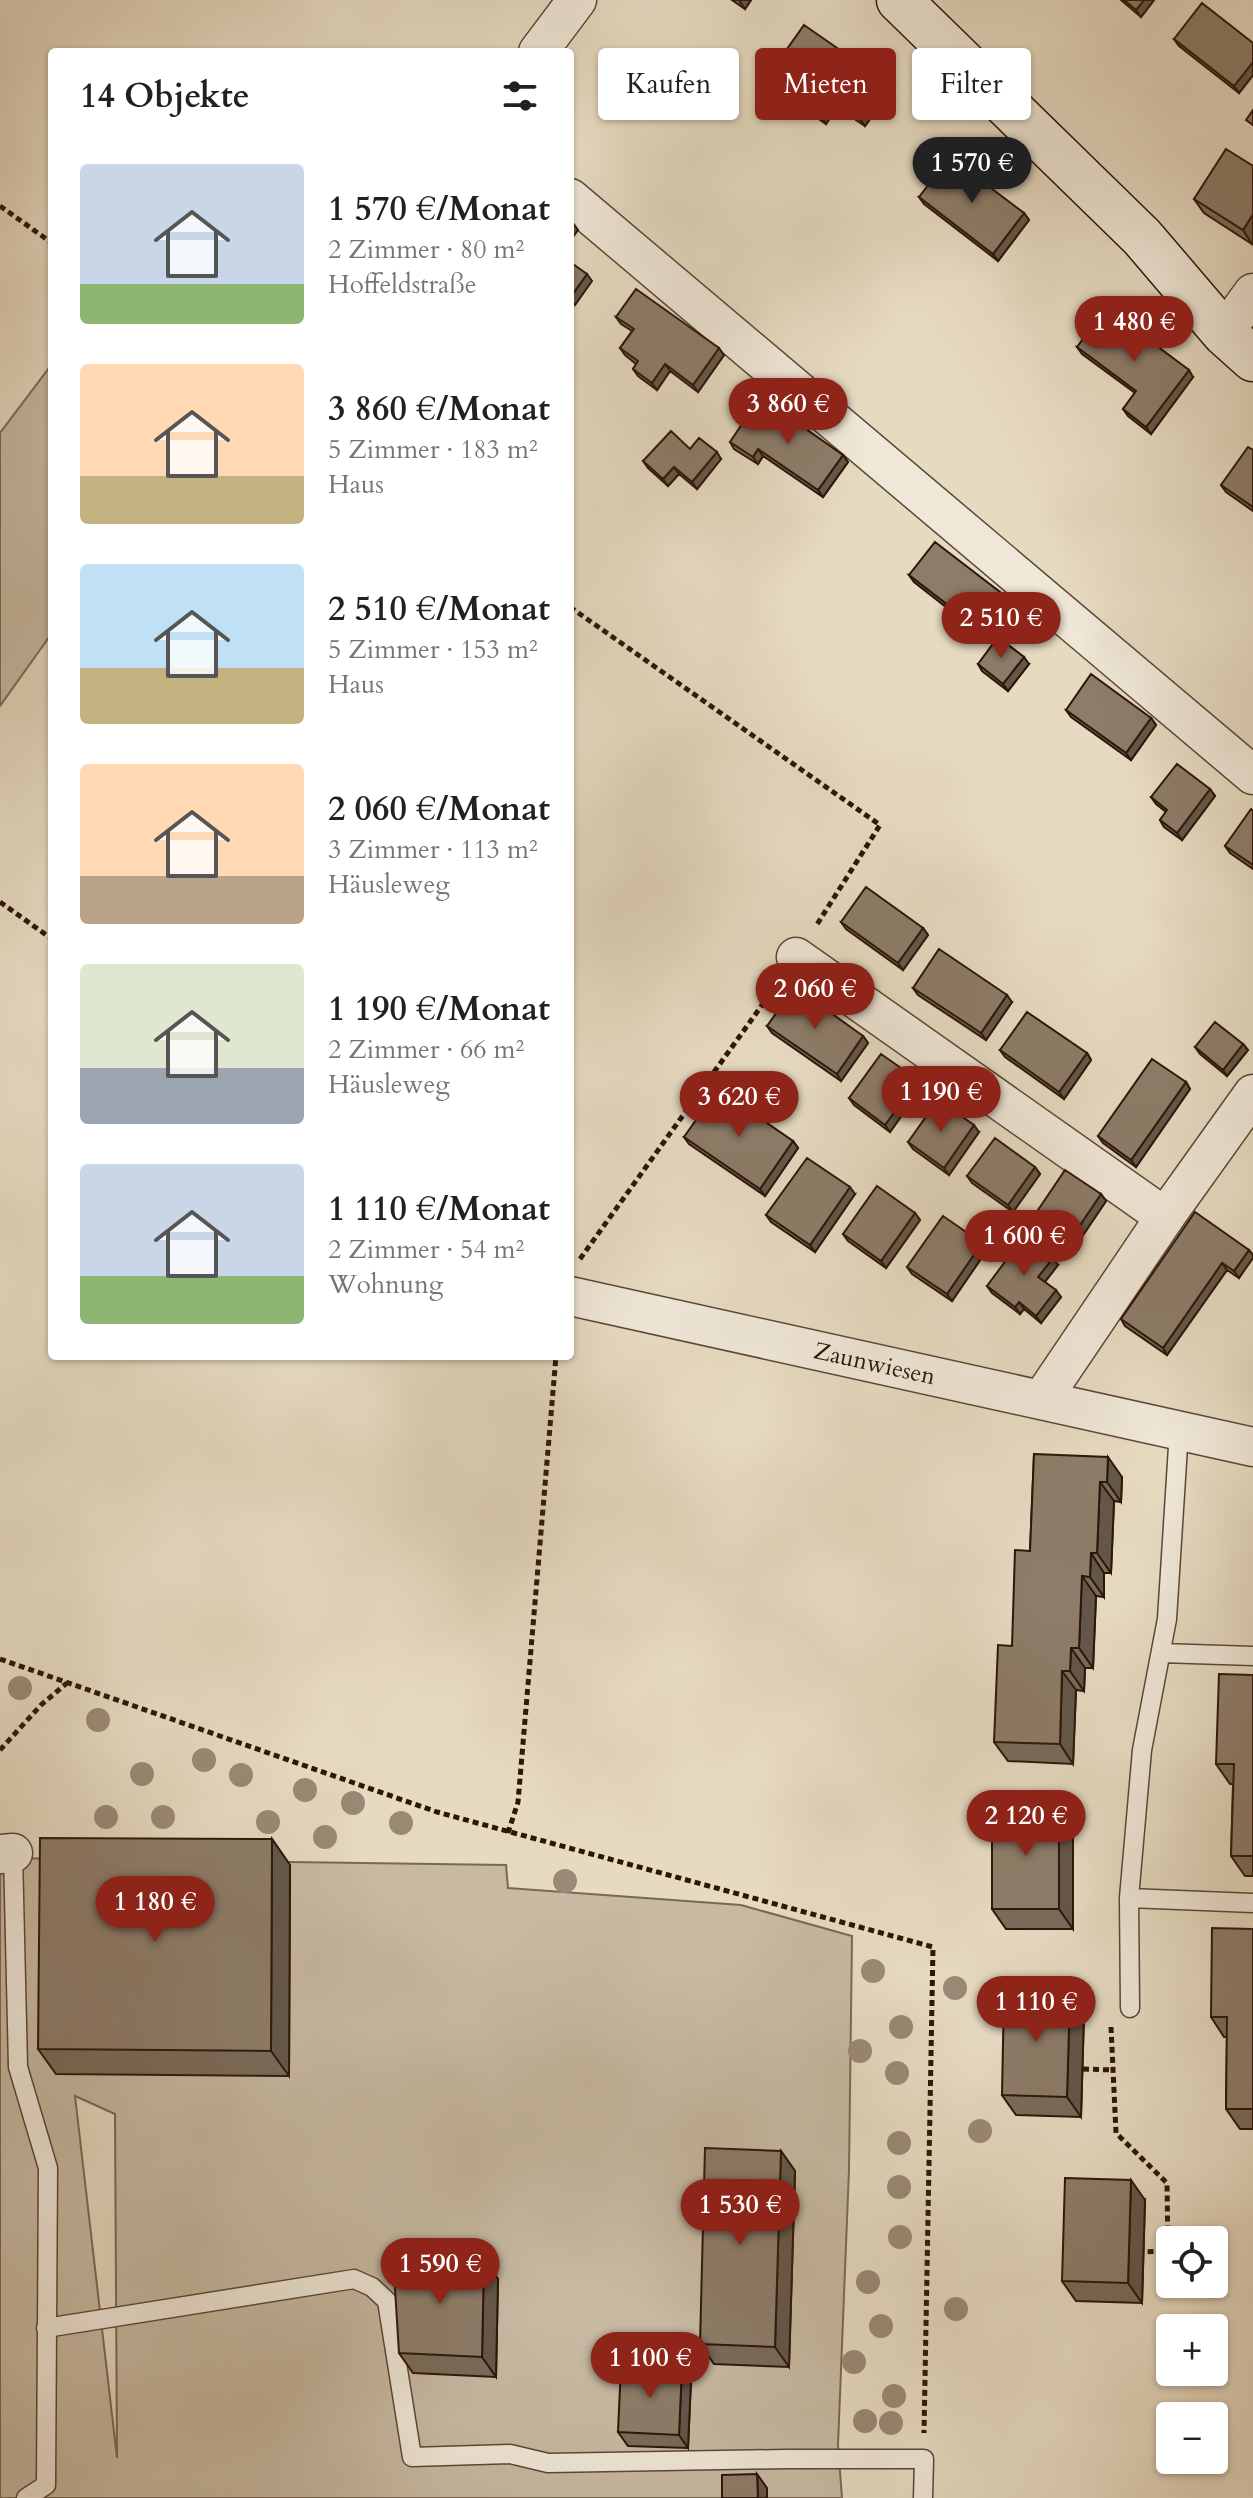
<!DOCTYPE html>
<html lang="de">
<head>
<meta charset="utf-8">
<style>
	:root { --surface:#fff; --page:#f6f6f6; --text:#202124; --muted:#757577; --accent:#8f2418 }
	body { margin:0; font-family:Cardo,serif; background:var(--page); color:var(--text); height:100vh; display:flex; flex-direction:column; font-size:30px; white-space:nowrap }
	* { box-sizing:border-box; margin:0 }
	p { font-size:26px; color:var(--muted) }
	.icon { flex:none; width:44px; height:44px; fill:none; stroke:currentColor; stroke-width:2; stroke-linecap:round; stroke-linejoin:round }
	.map { position:relative; flex:1; overflow:hidden }
	.side { position:absolute; left:48px; top:48px; width:526px; height:1312px; display:flex; flex-direction:column; background:var(--surface); border-radius:8px; box-shadow:0 2px 6px #0004 }
	.side>* { flex:none }
	.banner { position:absolute; left:598px; top:48px; width:534px; height:72px; display:flex; gap:16px }
	.buttons { position:absolute; left:1156px; top:2226px; display:grid; gap:16px }
	.buttons a { display:grid; place-items:center; width:72px; height:72px; border-radius:8px; background:var(--surface); box-shadow:0 2px 6px #0004; font-size:40px }
	.price { position:absolute; translate:-50% -68px; padding:0 18px; border-radius:28px; background:var(--accent); color:#fff; font-size:26px; line-height:52px; filter:drop-shadow(0 2px 4px #0008) }
	.price::after { content:''; position:absolute; left:50%; top:48px; width:24px; height:18px; margin-left:-12px; background:inherit; clip-path:polygon(0 0,100% 0,50% 100%) }
	.price.current { background:#222; color:#fff }
	ul { padding:0; list-style:none }
	li { display:flex; align-items:center; gap:24px; height:200px; padding:0 32px }
	li span { display:grid; place-items:center; flex:none; width:224px; height:160px; border-radius:8px; color:#555 }
	li>.icon { margin-inline-start:auto }
	span .icon { width:96px; height:96px; fill:#fffc; stroke-width:1 }
	li b { font-size:34px }
	h2 { display:flex; justify-content:space-between; align-items:center; height:96px; padding:0 32px; font-size:34px }
	.chip { padding:0 28px; border-radius:8px; background:var(--surface); box-shadow:0 2px 6px #0004; font-size:28px; line-height:72px }
	.chip.current { background:var(--accent); color:#fff }
	.map>svg:first-child { display:block }
</style>
</head>
<body>
<div class="map">
<svg width="1253" height="2498" viewBox="0 0 1253 2498">
	<rect width="100%" height="100%" fill="#e6dac1"/>
	<filter id="stains"><feTurbulence type="fractalNoise" baseFrequency=".0025" numOctaves="4"/><feColorMatrix values="0 0 0 0 .2 0 0 0 0 .09 0 0 0 0 .02 0 0 0 .5 -.17"/></filter>
	<radialGradient id="worn" r=".72"><stop offset=".6" stop-color="#630" stop-opacity="0"/><stop offset="1" stop-color="#630" stop-opacity=".3"/></radialGradient>
	<path fill="#c7b9a2" stroke="#7a6856" stroke-width="2" fill-rule="evenodd" d="M52 364V633L0 706V433Z
		M0 1858 506 1865 508 1888 741 1905 852 1936 849 2170 838 2445 842 2498H0ZM75 2096 115 2114 117 2458Z"/>
	<g fill="none" stroke-linecap="round" stroke-linejoin="round">
		<g stroke="#5b4737" stroke-width="21">
			<path id="lane" d="M1161 1653 1253 1656
				M13 1853 18 2067 48 2168 46 2485 26 2498
				M1129 1898 1253 1903
				M1130 2008 1129 1898 1142 1750 1167 1619 1179 1431
				M46 2328 354 2279 372 2287 387 2301 412 2457 510 2454 548 2463 786 2459H924L923 2498"/>
		</g>
		<g stroke="#5b4737" stroke-width="41">
			<g id="street">
				<path d="M538 52 577 0"/>
				<path d="M570 198 1253 775"/>
				<path d="M1224 333 1253 293"/>
				<path d="M796 957 1165 1217"/>
				<path id="s1" d="M570 1296 1253 1447"/>
				<path d="M1042 1399 1165 1217 1253 1094"/>
				<path d="M0 1854 13 1853"/>
			</g>
		</g>
		<g stroke="#2d1609" stroke-width="47">
			<path id="secondary" d="M899 0 1142 237 1224 333 1253 359"/>
		</g>
		<path stroke="#2d1609" stroke-width="5" stroke-dasharray="6 4" stroke-linecap="butt" d="M0 206 52 243
			M570 607 880 825 816 926
			M0 902 52 939
			M580 1259 775 987
			M0 1659 437 1812 933 1947 924 2433
			M0 1750 41 1705 67 1683
			M508 1833 518 1802 556 1356
			M1111 2027 1116 2133 1167 2183 1168 2251 1144 2252
			M1083 2069 1113 2070"/>
		<use href="#lane" stroke="#efe7d7" stroke-width="18"/>
		<use href="#street" stroke="#efe7d7" stroke-width="38"/>
		<use href="#secondary" stroke="#efe7d7" stroke-width="44"/>
	</g>
	<g fill="#9a8975">
		<circle cx="20" cy="1688" r="12"/>
		<circle cx="98" cy="1720" r="12"/>
		<circle cx="204" cy="1760" r="12"/>
		<circle cx="142" cy="1774" r="12"/>
		<circle cx="241" cy="1775" r="12"/>
		<circle cx="305" cy="1790" r="12"/>
		<circle cx="353" cy="1803" r="12"/>
		<circle cx="106" cy="1817" r="12"/>
		<circle cx="163" cy="1817" r="12"/>
		<circle cx="268" cy="1822" r="12"/>
		<circle cx="401" cy="1823" r="12"/>
		<circle cx="325" cy="1837" r="12"/>
		<circle cx="565" cy="1881" r="12"/>
		<circle cx="873" cy="1971" r="12"/>
		<circle cx="955" cy="1988" r="12"/>
		<circle cx="901" cy="2027" r="12"/>
		<circle cx="860" cy="2051" r="12"/>
		<circle cx="897" cy="2073" r="12"/>
		<circle cx="980" cy="2131" r="12"/>
		<circle cx="899" cy="2143" r="12"/>
		<circle cx="899" cy="2187" r="12"/>
		<circle cx="900" cy="2237" r="12"/>
		<circle cx="868" cy="2282" r="12"/>
		<circle cx="956" cy="2309" r="12"/>
		<circle cx="881" cy="2326" r="12"/>
		<circle cx="854" cy="2362" r="12"/>
		<circle cx="894" cy="2396" r="12"/>
		<circle cx="865" cy="2421" r="12"/>
		<circle cx="891" cy="2423" r="12"/>
	</g>
	<path fill="#796b5a" stroke="#2d1609" stroke-width="2" d="M732 0H751L745 9Z
		M1121 0H1154L1141 17Z
		M1174 39 1253 43V75L1239 93 1179 46Z
		M775 66 886 82 891 89 865 126 837 107 826 124 794 102 789 95 796 84 780 73Z
		M1253 166V242L1252 244 1204 213 1194 199Z
		M919 197 1024 213 1029 220 998 261 924 204Z
		M616 317 724 355 698 392 670 371 657 390 638 376 633 369 636 364 625 355 620 348 632 331 621 324Z
		M1077 347 1193 377 1151 434 1128 416 1123 409 1135 393 1082 354Z
		M778 421 843 455 848 462 823 497 763 456 758 464 734 449 730 442Z
		M690 449 721 459 697 489 679 474 668 486 648 468 643 461Z
		M1253 450V511L1226 492 1221 485Z
		M909 575 1018 609 992 643 914 582Z
		M978 664H1029L1008 691 982 671Z
		M1066 710 1151 718 1156 725 1131 760 1071 717Z
		M1210 789 1215 796 1182 840 1164 827 1160 820 1166 812 1156 804 1151 797Z
		M1253 811V869L1230 853 1225 846Z
		M841 922 923 928 928 935 903 970 846 929Z
		M913 988 1012 1002 986 1040 918 995Z
		M767 1026 863 1036 868 1043 841 1081 772 1033Z
		M1243 1044 1248 1050 1227 1076 1200 1054 1195 1047Z
		M1000 1050 1087 1053 1091 1060 1064 1099 1005 1057Z
		M918 1080 922 1087 890 1132 854 1105 849 1098Z
		M1186 1082 1190 1089 1136 1167 1103 1143 1098 1136Z
		M979 1132 949 1175 913 1149 908 1142Z
		M684 1137 793 1141 798 1148 765 1196 689 1144Z
		M1035 1167 1040 1174 1013 1212 972 1183 967 1176Z
		M855 1194 815 1252 771 1222 766 1215Z
		M1101 1194 1106 1201 1077 1244 1041 1220 1036 1213Z
		M915 1213 920 1220 886 1268 848 1241 843 1234Z
		M982 1243 987 1250 952 1301 912 1274 907 1267Z
		M1249 1250 1253 1255 1239 1278 1227 1270 1167 1355 1125 1326 1121 1319Z
		M1058 1265 1045 1282 1061 1297 1041 1323 1024 1309 1020 1314 992 1293 987 1286Z
		M1034 1454 1122 1477 1121 1502 1114 1501 1111 1573H1104V1597L1096 1596 1093 1668H1085L1084 1691 1076 1690 1073 1764 1008 1761 994 1742 1030 1551Z
		M1253 1675V1876H1245L1231 1856 1233 1784H1230L1216 1764Z
		M1059 1806 1073 1826V1929H1006L992 1909Z
		M272 1839 290 1865 289 2076 56 2074 38 2049Z
		M1253 1929V2129H1240L1226 2109 1227 2037H1224L1211 2017Z
		M1084 2014 1081 2117 1016 2115 1002 2095Z
		M781 2151 795 2171 789 2367 714 2364 700 2344Z
		M1145 2200 1142 2303 1076 2301 1062 2281Z
		M484 2259 498 2279 496 2377 413 2373 399 2353Z
		M691 2380 688 2448 628 2446 618 2432Z"/>
	<path fill="#63574a" stroke="#2d1609" stroke-width="2" d="M741 0H751L745 9 740 2Z
		M1144 0H1154L1141 17 1136 10Z
		M1253 62V75L1239 93 1234 86Z
		M886 82 891 89 865 126 860 119Z
		M832 100 837 107 826 124 821 117Z
		M1024 213 1029 220 998 261 993 254Z
		M1253 214V242L1252 244 1243 230Z
		M573 223 578 230 570 241V227Z
		M587 274 592 281 575 305 570 298Z
		M719 348 724 355 698 392 693 385Z
		M665 364 670 371 657 390 652 383Z
		M1189 370 1193 377 1151 434 1146 427Z
		M758 449 763 456 758 464 753 457Z
		M717 452 721 459 697 489 692 482Z
		M843 455 848 462 823 497 818 490Z
		M674 467 679 474 668 486 663 479Z
		M1013 602 1018 609 992 643 988 636Z
		M1024 657 1029 664 1008 691 1003 684Z
		M1151 718 1156 725 1131 760 1126 753Z
		M1210 789 1215 796 1182 840 1177 833Z
		M923 928 928 935 903 970 898 963Z
		M1007 995 1012 1002 986 1040 981 1033Z
		M863 1036 868 1043 841 1081 837 1074Z
		M1243 1044 1248 1050 1227 1076 1223 1070Z
		M1087 1053 1091 1060 1064 1099 1059 1092Z
		M918 1080 922 1087 890 1132 885 1125Z
		M1186 1082 1190 1089 1136 1167 1131 1160Z
		M974 1125 979 1132 949 1175 944 1168Z
		M793 1141 798 1148 765 1196 760 1189Z
		M1035 1167 1040 1174 1013 1212 1008 1205Z
		M850 1187 855 1194 815 1252 810 1245Z
		M1101 1194 1106 1201 1077 1244 1072 1237Z
		M915 1213 920 1220 886 1268 881 1261Z
		M982 1243 987 1250 952 1301 947 1294Z
		M1249 1250 1253 1255V1258L1239 1278 1234 1271Z
		M1053 1258 1058 1265 1043 1284 1038 1277Z
		M1222 1263 1227 1270 1167 1355 1163 1348Z
		M1056 1290 1061 1297 1041 1323 1036 1316Z
		M1019 1302 1024 1309 1020 1314 1015 1307Z
		M1108 1457 1122 1477 1121 1502 1107 1482Z
		M1100 1482 1114 1501 1111 1573 1097 1553Z
		M1091 1553 1104 1573V1597L1090 1577Z
		M1082 1576 1096 1596 1093 1668 1079 1648Z
		M1071 1648 1085 1668 1084 1691 1070 1671Z
		M1062 1671 1076 1690 1073 1764 1060 1744Z
		M1059 1806 1073 1826V1929L1059 1909Z
		M272 1839 290 1865 289 2076 271 2051Z
		M1070 1994 1084 2014 1081 2117 1067 2097Z
		M781 2151 795 2171 789 2367 775 2347Z
		M1131 2180 1145 2200 1142 2303 1128 2283Z
		M484 2259 498 2279 496 2377 482 2357Z
		M682 2367 691 2380 688 2448 679 2435Z
		M757 2474 767 2488V2498H758Z"/>
	<path fill="#8d7c69" stroke="#2d1609" stroke-width="2" d="M1124 0H1144L1136 10Z
		M1202 3 1253 43V62L1234 86 1174 39Z
		M804 25 886 82 860 119 832 100 821 117 789 95 798 81 775 66Z
		M1253 110V125L1246 120Z
		M1226 149 1253 166V214L1243 230 1194 199Z
		M950 157 1024 213 993 254 919 197Z
		M570 262 587 274 570 298Z
		M636 289 719 348 693 385 665 364 652 383 633 369 638 361 620 348 634 329 616 317Z
		M1106 308 1189 370 1146 427 1123 409 1136 391 1077 347Z
		M755 405 778 421 783 413 843 455 818 490 758 449 753 457 730 442Z
		M671 431 690 449 699 438 717 452 692 482 674 467 663 479 643 461Z
		M1248 447 1253 450V507L1221 485Z
		M935 542 1013 602 988 636 909 575Z
		M998 637 1024 657 1003 684 978 664Z
		M1091 674 1151 718 1126 753 1066 710Z
		M1177 764 1210 789 1177 833 1160 820 1167 810 1151 797Z
		M1251 809 1253 811V865L1225 846Z
		M866 887 923 928 898 963 841 922Z
		M939 949 1007 995 981 1033 913 988Z
		M795 987 863 1036 837 1074 767 1026Z
		M1027 1012 1087 1053 1059 1092 1000 1050Z
		M1215 1022 1243 1044 1223 1070 1195 1047Z
		M881 1054 918 1080 885 1125 849 1098Z
		M1152 1059 1186 1082 1131 1160 1098 1136Z
		M718 1089 793 1141 760 1189 684 1137Z
		M938 1100 974 1125 944 1168 908 1142Z
		M995 1138 1035 1167 1008 1205 967 1176Z
		M807 1158 850 1187 810 1245 766 1215Z
		M1065 1170 1101 1194 1072 1237 1036 1213Z
		M877 1186 915 1213 881 1261 843 1234Z
		M1195 1212 1249 1250 1234 1271 1222 1263 1163 1348 1121 1319Z
		M943 1216 982 1243 947 1294 907 1267Z
		M1024 1236 1053 1258 1038 1277 1056 1290 1036 1316 1019 1302 1015 1307 987 1286Z
		M1034 1454 1108 1457 1107 1482H1100L1097 1553H1091L1090 1577 1082 1576 1079 1648H1071L1070 1671H1062L1060 1744 994 1742 998 1645 1012 1646 1015 1550 1030 1551Z
		M1219 1674 1253 1675V1856H1231L1234 1764H1216Z
		M992 1806H1059V1909H992Z
		M40 1838 272 1839 271 2051 38 2049Z
		M1212 1928 1253 1929V2109H1226L1227 2017H1211Z
		M1004 1992 1070 1994 1067 2097 1002 2095Z
		M705 2148 781 2151 775 2347 700 2344Z
		M1065 2178 1131 2180 1128 2283 1062 2281Z
		M393 2257 484 2259 482 2357 399 2353Z
		M621 2365 682 2367 679 2435 618 2432Z
		M757 2474 758 2498H722V2475Z"/>
	<g text-anchor="middle" dominant-baseline="central" stroke-width="6" stroke-linejoin="round" paint-order="stroke">
		<g font-size="24" fill="#2d1609" stroke="#efe7d7">
			<text stroke="none"><textPath href="#s1" startOffset="312">Zaunwiesen</textPath></text>
		</g>
	</g>
	<rect width="100%" height="100%" filter="url(#stains)"/>
	<rect width="100%" height="100%" fill="url(#worn)"/>
</svg>
<div class="buttons">
<a><svg class="icon" aria-label="locate" viewBox="0 0 24 24"><circle cx="12" cy="12" r="6"/><path d="M12 2v4M12 18v4M2 12h4M18 12h4"/></svg></a>
<a>+</a>
<a>−</a>
</div>
<b class="price current" style="left:972px;top:205px">1 570 €</b>
<b class="price" style="left:1134px;top:364px">1 480 €</b>
<b class="price" style="left:788px;top:446px">3 860 €</b>
<b class="price" style="left:1001px;top:660px">2 510 €</b>
<b class="price" style="left:815px;top:1031px">2 060 €</b>
<b class="price" style="left:941px;top:1134px">1 190 €</b>
<b class="price" style="left:739px;top:1139px">3 620 €</b>
<b class="price" style="left:1024px;top:1278px">1 600 €</b>
<b class="price" style="left:1026px;top:1858px">2 120 €</b>
<b class="price" style="left:155px;top:1944px">1 180 €</b>
<b class="price" style="left:1036px;top:2044px">1 110 €</b>
<b class="price" style="left:740px;top:2247px">1 530 €</b>
<b class="price" style="left:440px;top:2306px">1 590 €</b>
<b class="price" style="left:650px;top:2400px">1 100 €</b>
<div class="banner">
<a class="chip">Kaufen</a>
<a class="chip current">Mieten</a>
<a class="chip">Filter</a>
</div>
<section class="side">
<h2>14 Objekte<svg class="icon" aria-label="filters" viewBox="0 0 24 24"><path d="M4 7h16M4 17h16"/><circle cx="9" cy="7" r="2"/><circle cx="15" cy="17" r="2"/></svg></h2>
<ul>
<li><span style="background:linear-gradient(#c9d6e8 75%,#8fb573 0)"><svg class="icon" aria-label="home" viewBox="0 0 24 24"><path d="M3 11l9-7 9 7M6 9v11h12V9"/></svg></span><div><b>1 570 €/Monat</b><p>2 Zimmer · 80 m²</p><p>Hoffeldstraße</p></div></li>
<li><span style="background:linear-gradient(#ffd9b3 70%,#c2b280 0)"><svg class="icon" aria-label="home" viewBox="0 0 24 24"><path d="M3 11l9-7 9 7M6 9v11h12V9"/></svg></span><div><b>3 860 €/Monat</b><p>5 Zimmer · 183 m²</p><p>Haus</p></div></li>
<li><span style="background:linear-gradient(#bfe0f5 65%,#c2b280 0)"><svg class="icon" aria-label="home" viewBox="0 0 24 24"><path d="M3 11l9-7 9 7M6 9v11h12V9"/></svg></span><div><b>2 510 €/Monat</b><p>5 Zimmer · 153 m²</p><p>Haus</p></div></li>
<li><span style="background:linear-gradient(#ffd9b3 70%,#b9a48a 0)"><svg class="icon" aria-label="home" viewBox="0 0 24 24"><path d="M3 11l9-7 9 7M6 9v11h12V9"/></svg></span><div><b>2 060 €/Monat</b><p>3 Zimmer · 113 m²</p><p>Häusleweg</p></div></li>
<li><span style="background:linear-gradient(#dfe7d0 65%,#9aa5b1 0)"><svg class="icon" aria-label="home" viewBox="0 0 24 24"><path d="M3 11l9-7 9 7M6 9v11h12V9"/></svg></span><div><b>1 190 €/Monat</b><p>2 Zimmer · 66 m²</p><p>Häusleweg</p></div></li>
<li><span style="background:linear-gradient(#c9d6e8 70%,#8fb573 0)"><svg class="icon" aria-label="home" viewBox="0 0 24 24"><path d="M3 11l9-7 9 7M6 9v11h12V9"/></svg></span><div><b>1 110 €/Monat</b><p>2 Zimmer · 54 m²</p><p>Wohnung</p></div></li>
</ul>
</section>
</div>
</body>
</html>
